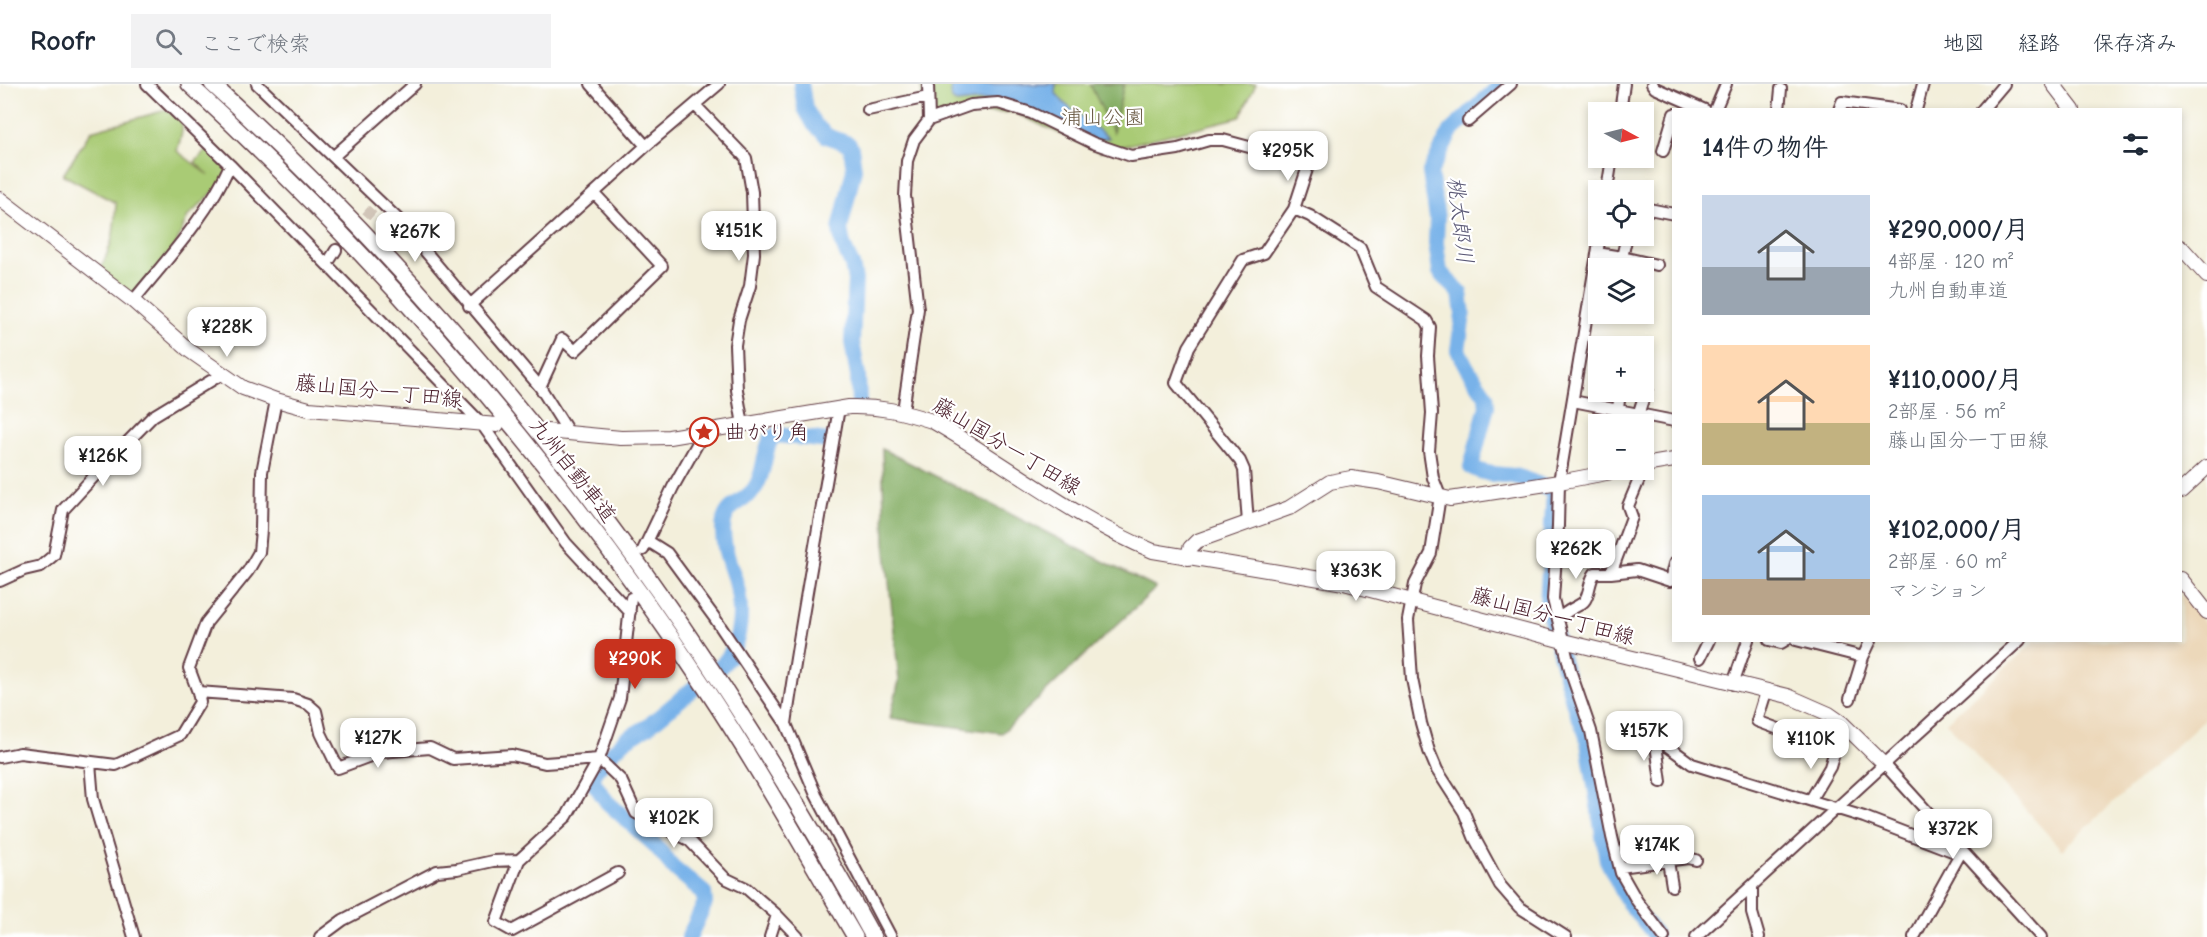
<!DOCTYPE html>
<html lang="ja">
<head>
<meta charset="utf-8">
<style>
	:root { --surface:#fff; --page:#f2f2f3; --text:#1f2937; --muted:#747a83; --line:#e0e1e3; --accent:#c8321e }
	body { margin:0; font-family:"Comic Neue","Klee One",sans-serif; background:var(--page); color:var(--text); height:100vh; display:flex; flex-direction:column; font-size:22px; white-space:nowrap }
	* { box-sizing:border-box; margin:0 }
	p { font-size:20px; color:var(--muted) }
	.icon { flex:none; width:33px; height:33px; fill:none; stroke:currentColor; stroke-width:2; stroke-linecap:round; stroke-linejoin:round }
	.map { position:relative; flex:1; overflow:hidden }
	.sheet { position:absolute; left:1672px; top:24px; width:510px; height:534px; display:flex; flex-direction:column; background:var(--surface); border-radius:0px; box-shadow:0 3px 9px #0003 }
	.sheet>* { flex:none }
	.needle { width:39px; rotate:97deg }
	.buttons { position:absolute; left:1588px; top:18px; display:grid; gap:12px }
	.buttons a { display:grid; place-items:center; width:66px; height:66px; border-radius:0px; background:var(--surface); box-shadow:0 3px 9px #0003; font-size:30px }
	.price { position:absolute; translate:-50% -51px; padding:0 14px; border-radius:12px; background:#fff; color:#222; font-size:20px; line-height:39px; filter:drop-shadow(0 2px 3px #0008) }
	.price::after { content:''; position:absolute; left:50%; top:36px; width:18px; height:14px; margin-left:-9px; background:inherit; clip-path:polygon(0 0,100% 0,50% 100%) }
	.price.active { background:var(--accent); color:#fff }
	ul { padding:0; list-style:none }
	li { display:flex; align-items:center; gap:18px; height:150px; padding:0 30px }
	li span { display:grid; place-items:center; flex:none; width:168px; height:120px; border-radius:0px; color:#555 }
	li>.icon { margin-inline-start:auto }
	span .icon { width:72px; height:72px; fill:#fffc; stroke-width:1 }
	li b { font-size:26px }
	h2 { display:flex; justify-content:space-between; align-items:center; height:72px; padding:0 30px; font-size:26px }
	header { display:flex; align-items:center; gap:36px; box-sizing:border-box; height:84px; padding:0 30px; background:var(--surface); border-bottom:2px solid var(--line) }
	header strong { font-size:28px }
	nav { display:flex; gap:33px; margin-inline-start:auto; font-size:21px }
	.search { width:420px; height:54px; background:var(--page); display:flex; align-items:center; gap:15px; box-sizing:border-box; padding:0 21px; border-radius:0px; color:var(--muted); font-size:22px }
	.map>svg:first-child { display:block }
</style>
</head>
<body>
<header>
<strong>Roofr</strong>
<div class="search"><svg class="icon" aria-label="search" viewBox="0 0 24 24"><circle cx="10" cy="10" r="6"/><path d="M15 15l6 6"/></svg>ここで検索</div>
<nav><a>地図</a><a>経路</a><a>保存済み</a></nav>
</header>
<div class="map">
<svg width="2207" height="853" viewBox="0 0 2207 853">
	<rect width="100%" height="100%" fill="#fff"/>
	<filter id="ink" filterUnits="userSpaceOnUse"><feTurbulence type="fractalNoise" baseFrequency=".0167" numOctaves="2"/><feDisplacementMap in="SourceGraphic" scale="12" xChannelSelector="R" yChannelSelector="G"/><feConvolveMatrix kernelMatrix="1 2 1 2 8 2 1 2 1" color-interpolation-filters="sRGB"/></filter>
	<filter id="wash" filterUnits="userSpaceOnUse"><feTurbulence type="fractalNoise" baseFrequency=".008" numOctaves="4" result="noise"/><feDisplacementMap in="SourceGraphic" scale="24" xChannelSelector="R" yChannelSelector="G"/><feGaussianBlur stdDeviation="1.35" result="paint"/><feColorMatrix in="noise" values="0 0 0 0 0 0 0 0 0 0 0 0 0 0 0 0 0 1.4 0 .05"/><feComposite in="paint" operator="in"/></filter>
	<g filter="url(#wash)">
		<rect width="100%" height="100%" fill="#f3efdb"/>
		<path fill="#ecd8ba" d="M2181 511 2207 541V633L2062 766 1946 638 2035 557 2181 556Z"/>
		<path fill="#a9cb74" stroke="#7a7550" stroke-width="1.5" d="M921 0H1256L1240 33 1100 68 1013 28 924 33Z
			M166 26C189 37 183 45 177 67L209 91 195 78 207 66 230 81 221 101 188 132 173 167 133 217 98 189C113 160 114 152 116 119L63 91 91 47Z"/>
		<path fill="#86af66" stroke="#686748" stroke-width="1.5" d="M1090 0H1124L1113 48Z
			M882 365 1156 504 1002 649 890 634 899 597 885 458Z"/>
		<path fill="#78b2e9" stroke="#61688a" stroke-width="1.5" d="M951 0H1056L1055 8 1065 20 1109 54 1095 56 997 15 956 19 951 14Z"/>
		<g fill="none" stroke-linecap="round" stroke-linejoin="round">
			<path stroke="#78b2e9" stroke-width="16" d="M801 0 805 24 814 40 827 52 849 60 851 64 854 85 840 145 843 161 852 181 855 196 852 258 858 292 859 319
				M1502 0 1451 47 1430 88 1437 134 1436 159 1440 188 1460 209 1463 230 1458 266 1467 284 1486 312 1487 322 1471 383C1485 391 1498 390 1513 392 1528 394 1541 402 1554 408L1547 521 1573 617 1587 652 1607 776 1628 818 1654 849V853
				M689 853 705 819 704 809 673 783 655 761 607 718 594 699 593 690 603 677 625 656 647 643 723 580C743 559 743 522 735 496 729 478 720 456 724 437 727 420 747 417 755 404 765 389 763 370 771 355L777 351 829 357"/>
		</g>
	</g>
	<g filter="url(#ink)">
		<g fill="none" stroke-linecap="round" stroke-linejoin="round">
			<path stroke="#d1c5b8" stroke-width="10" stroke-dasharray="10 5" stroke-linecap="butt" d="M336 166 379 118"/>
			<g stroke="#633e45" stroke-width="14">
				<path id="minor" d="M147 0 230 81 481 339 566 459 630 528
					M257 0 398 135 540 303 569 349
					M591 0 646 62
					M928 0 929 36
					M1652 0 1655 4 1705 26
					M695 21 746 74 752 108 754 170 750 202 739 236 735 261 737 306 743 341
					M868 26 928 13
					M1715 26 1726 0
					M1779 26 1781 5
					M1839 26 1842 18 1900 26
					M1916 26 1923 0
					M1982 26 2004 0
					M1620 28 1624 0
					M1468 37 1511 0
					M1663 67 1674 30
					M334 72 415 0
					M1607 106 1612 74
					M1644 124 1674 130
					M1600 152 1559 398 1558 442 1553 515 1571 589 1591 647 1612 753 1621 789 1637 817 1664 853
					M1597 169 1622 173 1627 152
					M1622 173 1657 181
					M327 180 336 166
					M133 217C168 174 208 131 230 81
					M469 222 646 62 719 0
					M540 303 562 255 575 267 662 182 595 110
					M1573 317 1674 337
					M1618 325 1620 308
					M903 327 918 225 905 112 907 77 914 56 929 36 971 21 998 19 1031 29 1093 59 1131 72 1178 65 1209 56H1223L1309 79 1294 125
					M1638 331 1647 303
					M1643 386 1628 422 1632 433 1611 489 1637 486 1670 497 1674 480
					M1248 439 1244 386 1240 377 1176 299 1189 263 1243 176 1264 169 1294 125 1310 132 1360 164 1376 203 1426 236 1430 243 1428 272 1432 329 1429 367 1433 394 1440 412 1431 469 1415 500 1408 536 1412 595 1421 639 1429 667 1437 686 1464 728 1474 753 1500 801 1519 823 1566 853
					M648 457 667 469 714 533 786 640 816 711 891 853
					M643 466 673 403 704 348
					M0 497 24 486 41 482 54 471 63 426 100 386 153 332 222 290
					M1558 536C1567 524 1581 523 1585 516 1590 508 1589 497 1595 489H1611
					M1769 556 1781 559 1786 556
					M1796 556 1863 573
					M1700 574 1709 556
					M1733 600 1748 556
					M198 608 293 615 308 620 316 627 321 649 338 684 381 668 430 664 453 675 512 671 545 679 599 675 621 696 636 729 689 756 725 794 746 804 777 831 798 853
					M1766 608 1757 637 1835 666 1830 683 1811 715
					M1850 615 1863 573 1871 556
					M786 640C801 534 821 430 839 324
					M1643 642 1655 653 1692 680 1864 733 1960 770
					M1655 653 1661 698
					M0 673 20 669 116 681 180 651 200 618 198 608 189 584 206 539 248 487 259 468 261 446 262 388 276 316
					M90 679 93 715 134 853
					M1885 681 2041 853
					M1668 777 1672 802
					M1620 783 1688 774 1696 776
					M618 789 512 847 496 838 519 776 567 732 599 675 620 614 631 514
					M1752 802V829L1759 853
					M320 853 343 836 437 787 457 785 493 777 519 776
					M770 853 777 831
					M1696 853 2020 556
					M1914 853 1960 770 1964 768"/>
			</g>
			<g stroke="#633e45" stroke-width="16">
				<path id="major" d="M2053 0 2073 26
					M0 115 133 217 190 267 243 304 276 316 309 325 497 341
					M2181 163 2207 192
					M547 347 621 354 669 353 849 323C879 322 904 328 932 337 1006 379 1073 434 1153 467L1344 499 1563 557 1788 612 1829 630 1842 639 1885 681
					M1644 381 1674 376
					M2181 407 2207 383
					M1188 474 1190 464 1197 457 1289 424 1330 398 1351 394 1378 398 1450 415 1559 398 1622 386
					M2181 495 2207 528"/>
			</g>
			<g stroke="#633e45" stroke-width="18">
				<path id="highway" d="M189 0C384 180 560 383 706 605 759 685 806 769 855 853
					M212 0C479 242 701 537 873 853"/>
			</g>
			<use href="#minor" stroke="#fff" stroke-width="10"/>
			<use href="#major" stroke="#fff" stroke-width="14"/>
			<use href="#highway" stroke="#fff" stroke-width="15"/>
		</g>
	</g>
	<defs>
		<g id="sight-ring" transform="scale(1.5)"><circle r="9.5" fill="#fff" stroke="#c8321e" stroke-width="1.5"/><path d="M0-6L1.8-2.2L6-1.7L2.9 1.2L3.7 5.4L0 3.3L-3.7 5.4L-2.9 1.2L-6-1.7L-1.8-2.2Z" fill="#c8321e"/></g>
	</defs>
	<g fill-rule="evenodd">
		<use href="#sight-ring" x="704" y="348"/>
	</g>
	<g text-anchor="middle" dominant-baseline="central" stroke-width="4.5" stroke-linejoin="round" paint-order="stroke">
		<g font-size="21" fill="#6b5b45" stroke="#fff">
			<text x="1103" y="33">浦山公園</text>
		</g>
		<g font-size="21" fill="#4a1f2b" stroke="#fff">
			<text transform="translate(379 307) rotate(6)">藤山国分一丁田線</text>
			<text transform="translate(1007 362) rotate(31)">藤山国分一丁田線</text>
			<text transform="translate(573 386) rotate(52)">九州自動車道</text>
			<text transform="translate(1553 532) rotate(15)">藤山国分一丁田線</text>
		</g>
		<g font-size="21" fill="#4a1f2b" stroke="#fff" text-anchor="start">
			<text x="725" y="348">曲がり角</text>
		</g>
		<g font-size="22" font-style="italic" fill="#5c5a77" stroke="#fff">
			<text transform="translate(1460 136) rotate(83)">桃太郎川</text>
		</g>
	</g>
</svg>
<div class="buttons">
<a><svg class="needle" viewBox="-14 -14 28 28"><path d="M0-13l5 13h-10z" fill="#e53935"/><path d="M0 13l5-13h-10z" fill="#747a83"/></svg></a>
<a><svg class="icon" aria-label="locate" viewBox="0 0 24 24"><circle cx="12" cy="12" r="6"/><path d="M12 2v4M12 18v4M2 12h4M18 12h4"/></svg></a>
<a><svg class="icon" aria-label="layers" viewBox="0 0 24 24"><path d="M12 4l9 5-9 5-9-5zM3 14l9 5 9-5"/></svg></a>
<a>+</a>
<a>−</a>
</div>
<b class="price" style="left:1288px;top:98px">¥295K</b>
<b class="price" style="left:739px;top:178px">¥151K</b>
<b class="price" style="left:415px;top:179px">¥267K</b>
<b class="price" style="left:227px;top:274px">¥228K</b>
<b class="price" style="left:103px;top:403px">¥126K</b>
<b class="price" style="left:1576px;top:496px">¥262K</b>
<b class="price" style="left:1356px;top:518px">¥363K</b>
<b class="price active" style="left:635px;top:606px">¥290K</b>
<b class="price" style="left:1644px;top:678px">¥157K</b>
<b class="price" style="left:378px;top:685px">¥127K</b>
<b class="price" style="left:1811px;top:686px">¥110K</b>
<b class="price" style="left:674px;top:765px">¥102K</b>
<b class="price" style="left:1953px;top:776px">¥372K</b>
<b class="price" style="left:1657px;top:792px">¥174K</b>
<section class="sheet">
<h2>14件の物件<svg class="icon" aria-label="filters" viewBox="0 0 24 24"><path d="M4 7h16M4 17h16"/><circle cx="9" cy="7" r="2"/><circle cx="15" cy="17" r="2"/></svg></h2>
<ul>
<li><span style="background:linear-gradient(#c9d6e8 60%,#9aa5b1 0)"><svg class="icon" aria-label="home" viewBox="0 0 24 24"><path d="M3 11l9-7 9 7M6 9v11h12V9"/></svg></span><div><b>¥290,000/月</b><p>4部屋 · 120 m²</p><p>九州自動車道</p></div></li>
<li><span style="background:linear-gradient(#ffd9b3 65%,#c2b280 0)"><svg class="icon" aria-label="home" viewBox="0 0 24 24"><path d="M3 11l9-7 9 7M6 9v11h12V9"/></svg></span><div><b>¥110,000/月</b><p>2部屋 · 56 m²</p><p>藤山国分一丁田線</p></div></li>
<li><span style="background:linear-gradient(#a9c7e8 70%,#b9a48a 0)"><svg class="icon" aria-label="home" viewBox="0 0 24 24"><path d="M3 11l9-7 9 7M6 9v11h12V9"/></svg></span><div><b>¥102,000/月</b><p>2部屋 · 60 m²</p><p>マンション</p></div></li>
</ul>
</section>
</div>
</body>
</html>
